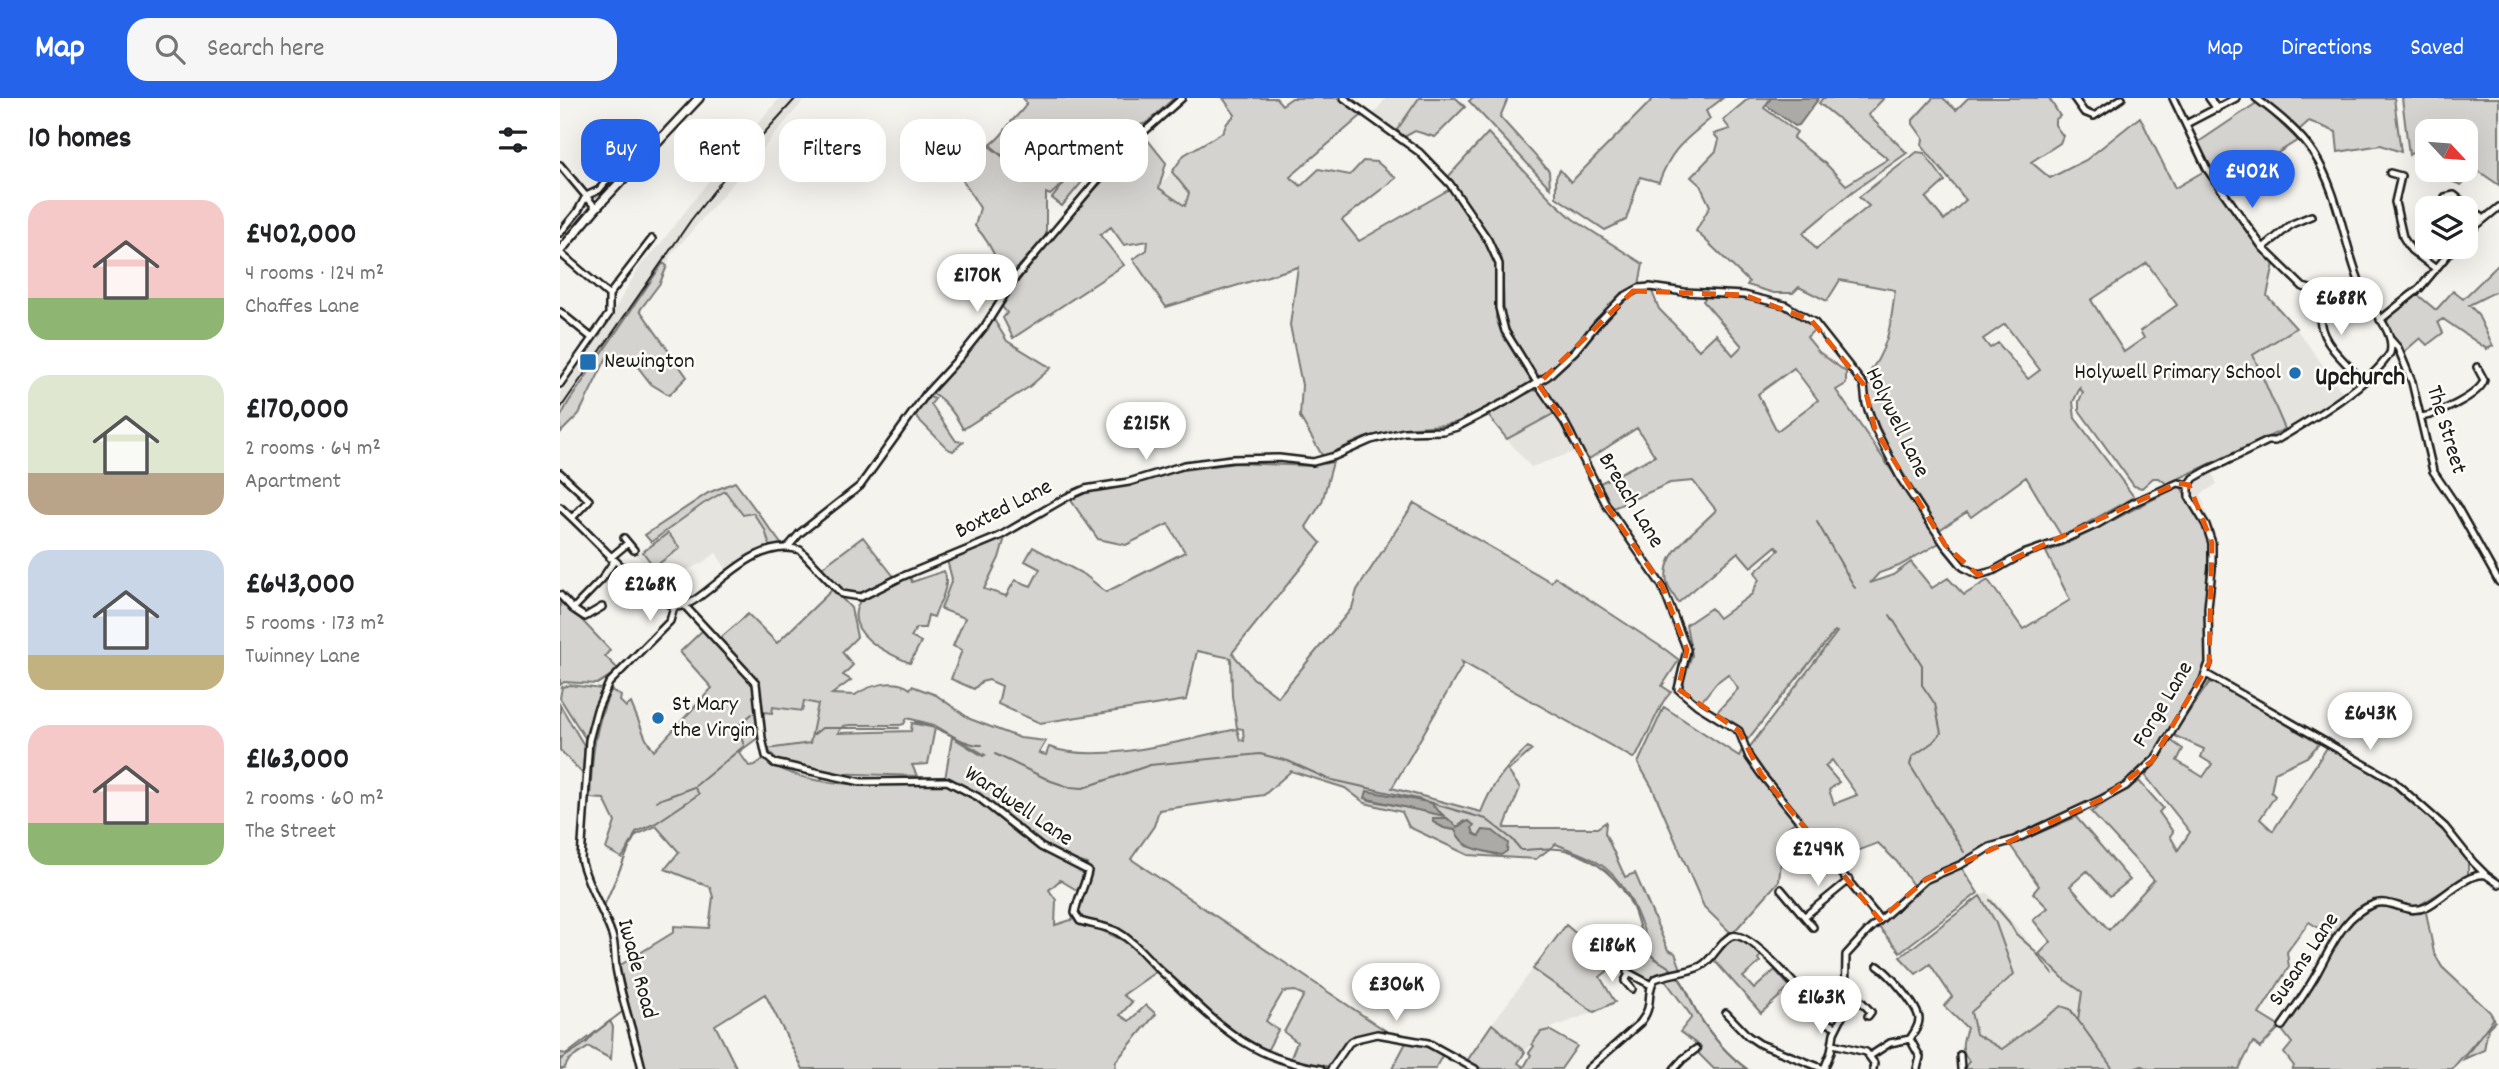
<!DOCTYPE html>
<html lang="en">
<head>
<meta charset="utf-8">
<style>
	:root { --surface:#fff; --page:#f6f6f6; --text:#202124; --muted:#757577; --accent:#2563eb }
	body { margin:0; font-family:Dekko,sans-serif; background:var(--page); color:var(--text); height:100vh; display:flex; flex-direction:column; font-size:26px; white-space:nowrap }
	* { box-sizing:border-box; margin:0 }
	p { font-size:23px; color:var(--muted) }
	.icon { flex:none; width:38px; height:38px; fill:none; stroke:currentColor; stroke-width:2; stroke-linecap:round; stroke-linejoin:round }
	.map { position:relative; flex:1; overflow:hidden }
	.panel { display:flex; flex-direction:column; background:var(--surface); width:560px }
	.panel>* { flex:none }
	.guide { position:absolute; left:21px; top:21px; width:665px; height:63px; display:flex; gap:14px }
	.needle { width:46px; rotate:116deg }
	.controls { position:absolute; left:1855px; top:21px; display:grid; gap:14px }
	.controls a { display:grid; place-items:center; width:63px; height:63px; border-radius:14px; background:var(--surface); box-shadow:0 7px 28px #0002; font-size:35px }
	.price { position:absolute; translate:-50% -60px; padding:0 16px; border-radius:24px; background:#fff; color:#222; font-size:23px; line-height:46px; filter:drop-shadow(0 2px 4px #0008) }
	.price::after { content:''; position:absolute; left:50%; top:42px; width:21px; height:16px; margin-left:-10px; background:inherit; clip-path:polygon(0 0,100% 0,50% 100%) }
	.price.active { background:var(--accent); color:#fff }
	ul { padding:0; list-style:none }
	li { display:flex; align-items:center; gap:21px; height:175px; padding:0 28px }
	li span { display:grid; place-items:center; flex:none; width:196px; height:140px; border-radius:21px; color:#555 }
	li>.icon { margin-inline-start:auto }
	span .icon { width:84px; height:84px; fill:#fffc; stroke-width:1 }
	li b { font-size:30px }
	h2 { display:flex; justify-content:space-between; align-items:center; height:84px; padding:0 28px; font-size:30px }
	.pill { padding:0 24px; border-radius:21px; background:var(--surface); box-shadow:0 7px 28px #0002; font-size:24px; line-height:63px }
	.pill.active { background:var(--accent); color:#fff }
	header { display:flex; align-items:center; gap:42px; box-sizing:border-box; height:98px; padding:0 35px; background:var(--accent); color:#fff }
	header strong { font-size:33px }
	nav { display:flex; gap:38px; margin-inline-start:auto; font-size:24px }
	.search { width:490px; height:63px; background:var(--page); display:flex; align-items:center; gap:18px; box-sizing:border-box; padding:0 24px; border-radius:21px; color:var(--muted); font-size:26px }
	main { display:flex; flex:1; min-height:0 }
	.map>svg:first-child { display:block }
</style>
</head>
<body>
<header>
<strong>Map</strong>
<div class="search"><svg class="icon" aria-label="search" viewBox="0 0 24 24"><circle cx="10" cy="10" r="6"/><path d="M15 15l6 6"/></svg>Search here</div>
<nav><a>Map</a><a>Directions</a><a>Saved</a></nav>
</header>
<main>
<section class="panel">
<h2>10 homes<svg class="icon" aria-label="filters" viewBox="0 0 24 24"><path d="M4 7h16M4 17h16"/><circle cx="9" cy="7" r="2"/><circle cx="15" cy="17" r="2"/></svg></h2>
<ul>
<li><span style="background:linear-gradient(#f6c9c9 70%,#8fb573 0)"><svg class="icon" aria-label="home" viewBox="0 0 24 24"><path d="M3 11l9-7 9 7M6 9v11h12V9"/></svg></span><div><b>£402,000</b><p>4 rooms · 124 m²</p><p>Chaffes Lane</p></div></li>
<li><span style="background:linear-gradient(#dfe7d0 70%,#b9a48a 0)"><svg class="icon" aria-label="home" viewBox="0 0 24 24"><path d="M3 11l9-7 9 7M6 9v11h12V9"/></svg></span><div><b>£170,000</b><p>2 rooms · 64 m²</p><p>Apartment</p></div></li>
<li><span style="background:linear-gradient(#c9d6e8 75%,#c2b280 0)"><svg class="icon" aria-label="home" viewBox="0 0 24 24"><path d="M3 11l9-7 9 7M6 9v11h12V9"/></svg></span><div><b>£643,000</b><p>5 rooms · 173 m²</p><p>Twinney Lane</p></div></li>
<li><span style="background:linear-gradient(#f6c9c9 70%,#8fb573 0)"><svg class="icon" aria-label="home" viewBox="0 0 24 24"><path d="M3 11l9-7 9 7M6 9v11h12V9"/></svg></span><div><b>£163,000</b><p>2 rooms · 60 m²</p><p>The Street</p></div></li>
</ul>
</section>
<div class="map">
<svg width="1939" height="971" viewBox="0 0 1939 971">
	<rect width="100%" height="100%" fill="#f4f3ee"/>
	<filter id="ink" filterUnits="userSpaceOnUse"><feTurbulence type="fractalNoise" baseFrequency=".0143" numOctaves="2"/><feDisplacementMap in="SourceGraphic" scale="14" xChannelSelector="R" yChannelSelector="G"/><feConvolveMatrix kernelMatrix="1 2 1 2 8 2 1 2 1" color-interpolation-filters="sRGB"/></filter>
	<g filter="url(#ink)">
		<path fill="#e4e3de" d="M220 0H246L111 157 100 185 0 330V295L53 214 80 168 98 149 154 76Z
			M826 0H859L860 1 837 32 812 18Z
			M612 74 629 95 625 108 598 90Z
			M1736 230 1783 295 1725 331 1693 257Z
			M995 315 1011 338 1017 353 971 369 947 341Z
			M1652 374 1657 386 1641 396 1649 426 1630 395 1632 386Z
			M175 384 222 447 197 454 167 472 156 455 142 465 100 484 76 457Z
			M244 603 258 606 250 645 207 651 203 614H212L213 609Z
			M1427 794 1479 856 1505 882 1522 893 1518 923 1501 908 1442 951 1416 936 1411 914 1454 876 1435 823 1420 798Z
			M973 871 1034 914 981 934 965 954 932 926Z"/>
		<path fill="#d4d3cf" stroke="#787876" stroke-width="2" fill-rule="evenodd" d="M463 0H614L587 25 558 33 522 74 527 78 502 108 492 100 505 84 490 97 486 95V138L443 186C439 163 431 145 415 128L420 110 400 78 425 45 456 69 430 47C442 39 443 34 451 24 457 17 463 13 467 5Z
			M663 0H716L722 7 732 0H781L802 17 730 79 741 88 759 71 790 77 803 63 817 64 836 80 782 122 799 143 890 91 927 147 937 167 936 220 940 231 973 285 904 323 883 327 844 330 804 340 763 359 740 319 742 287 730 227 738 169 606 209 573 161 587 152 588 143 564 147 551 129 540 137 564 167 453 240 443 220 447 215 440 206 517 110 547 79 560 54 583 36 606 65 599 90 625 108 629 95 612 74 624 57 663 34 667 25 675 17Z
			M859 0H896L905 9 875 39 855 33 844 39 837 32Z
			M912 0H948L940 19 989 73 990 90 909 3Z
			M1094 0H1163L1146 13 1150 21C1123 44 1112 50 1099 84L1080 79 1066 122 1045 132 996 99V79L1000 72 1011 84Z
			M1189 0H1211L1204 10 1237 34 1233 40 1268 68 1286 87 1328 61 1259 5 1263 0H1324L1308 17 1347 55 1292 94 1243 135 1256 151 1309 108 1299 99 1357 54 1364 55 1385 83 1366 100 1384 122 1406 102 1362 48 1363 40 1353 26V22L1373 0H1383L1396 12 1408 0H1489L1500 18 1495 22V27L1503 38 1500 45 1471 64 1490 80 1526 62 1580 19 1615 90 1646 72 1694 144 1714 165 1707 198 1736 230 1693 257 1725 331 1607 386 1599 380H1593L1582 390 1574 388 1519 312V303L1523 295 1520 290 1513 304 1515 320 1574 399 1502 439 1466 379 1411 419 1407 414 1379 432 1333 359 1313 316 1304 281C1328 254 1331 227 1335 192L1280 182 1267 203 1239 189 1233 195H1214L1187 187 1189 184 1136 133 1150 108 1140 87 1131 79 1156 53 1159 42 1154 36 1170 31 1163 22ZM1587 165 1617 207 1580 233 1584 240 1564 254 1531 202ZM1445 226 1480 272 1468 281 1438 245 1430 250 1423 241Z
			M1700 0H1834L1841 54 1821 47 1778 54 1776 34 1749 23 1737 34Z
			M1842 0H1939V87L1914 70 1901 87 1876 77 1875 72H1906V33H1867V60L1861 62 1855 53 1849 57Z
			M1698 4 1738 42 1702 65 1705 70 1666 94 1637 45Z
			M928 35 991 101 1013 121 1083 166 1079 187 1063 196 1014 249 980 280 951 237 944 216 942 161 887 80Z
			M103 165 107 168 100 185 80 212 127 279 109 297 91 286 74 264 47 259 19 316 0 335V320L8 305Z
			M1939 166V192L1909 207 1917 215 1933 248 1927 251 1883 221 1878 224 1883 235 1867 247 1860 240 1844 254 1826 227 1829 219 1858 197 1876 212 1893 193 1903 201Z
			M1091 191 1099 211 1139 252 1156 236 1173 257 1182 248 1143 203 1146 199 1191 201 1226 209 1257 229 1247 239 1259 254 1286 274V286L1276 292 1381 444 1339 468 1319 475 1310 485 1333 477 1351 464 1372 490 1388 480 1404 497 1428 482 1463 531 1510 502 1486 454C1533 436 1575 408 1621 388L1629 406 1646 432 1650 455 1647 475 1645 573 1594 658 1563 687 1481 727 1430 748 1366 779 1354 789 1337 764 1318 745 1297 753 1286 736 1266 752C1242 722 1203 685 1189 650L1277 534 1275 533 1188 641 1179 628 1156 615 1178 591 1168 576 1156 585 1141 604 1125 595 1122 587 1132 557 1126 527 1151 510 1159 520 1192 496 1199 481 1195 474 1219 452 1216 448 1191 469 1178 454 1118 505C1115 499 1109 491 1107 484 1100 454 1139 431 1156 412L1133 383 1110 385 1051 411 1038 386 1095 358 1077 330 1026 363 1014 333 981 286C996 273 1011 260 1025 245 1047 224 1059 198 1091 191ZM1234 270 1258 302 1217 333 1198 296ZM1272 662 1297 697 1274 706 1269 692 1279 684 1265 668Z
			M433 220 447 243 491 270 469 289 403 331C395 316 385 301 370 294L422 238Z
			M974 292 982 295 995 315 947 341 927 316Z
			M367 298 375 301 371 306 396 343 403 344 393 353 388 351 354 317Z
			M773 364 762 404 746 429 761 445 672 555 693 580 718 599 792 510 797 492 854 405 991 484 995 479 1106 552 1119 562 1102 588 1111 594 1103 604 1077 657 1073 660 902 564 903 567 832 690 921 714C932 686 945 670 968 649L972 652 948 673 960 690 944 730H1037L1046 724 1045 735 1065 779 1075 775 1108 852 1115 855 1121 871 1092 882 1082 881 1056 863 1084 843 1089 847C1077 815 1067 782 1037 764 1025 756 1009 752 996 746L976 761 908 757 849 729 842 714 805 705 785 690 731 673 704 697 599 712 594 728 571 761 829 935C788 939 794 935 771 969L730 962 737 944 724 934 744 897 735 893 723 894 706 923 718 932 707 953 668 932 570 840 552 828 521 820 518 814 530 777 527 766C508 760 488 752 472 740 443 720 419 693 385 681L392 639 423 658 425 657 374 627 347 620 344 626 340 627H290L283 628 278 635 351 633 352 625 375 630 368 666 352 667 357 678 267 675 219 664 207 651 250 645 258 606 244 603 242 613 213 609 212 615 203 614C201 578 183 566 159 541L188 516 217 545 273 491 291 510 297 539 282 554 293 567 283 577 291 582 272 596 295 597C309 587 336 580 350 591L352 588 376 597 410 621 460 640 486 643 479 655 486 657 489 649C539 667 625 642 677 631L680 642 684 643 683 631 677 630 672 598 671 560 637 553 626 602 480 625 438 606 442 588 429 582 421 584 414 591 391 581 402 552 393 548 405 520 381 511 392 481 387 462 446 436 439 460 424 491 446 498 455 482 471 488 480 471 465 463 473 449 525 477 546 494 625 454 608 426 566 447 538 441 510 401 524 393 577 385 601 375 676 365 752 368ZM807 694 873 705V708L883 717 808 702ZM887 720 897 730 904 723 912 730 914 736 919 738 923 732 939 738 937 757 907 748 895 732 884 730 873 724V721Z
			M175 384 222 447 210 449 205 432 193 415 183 417 165 393 143 406 91 444 85 437 148 395Z
			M108 435 120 450 94 469 83 454Z
			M303 439 335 480 300 496H287L260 471Z
			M384 473C391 486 379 506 374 519L368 517 365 530H356L351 539 361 544 350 565C327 555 281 535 300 503L350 479 352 484Z
			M0 499 50 552 45 558 59 572 37 586 4 584 0 587Z
			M143 532 194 587 199 639 179 654 189 668 195 667 205 660C236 689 306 688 346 686 359 686 377 683 389 686 417 695 439 723 463 740 482 754 503 764 524 774L520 794 500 782 489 792 496 802 495 827 514 821 541 832 573 847 597 873 563 897 572 904 560 917 569 923 586 907 596 916 556 963 555 971H243L205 896 155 927 177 971H85L59 868 114 834V828L149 830 153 799 150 789 105 771 119 754 96 728 76 737 62 760 46 751 55 724 44 701 30 700C32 660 34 629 51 592L61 598 60 603 66 609 71 605 86 641 94 653 152 590 120 554Z
			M1655 584 1759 646 1747 659 1715 674 1711 694 1715 698 1700 721 1713 733 1768 648 1831 687 1893 741 1908 761V778L1856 809C1807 796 1805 803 1773 839L1749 824 1727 854 1729 869 1699 916 1720 929 1700 950 1693 944 1679 971H1404L1409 963C1400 951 1402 944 1407 930L1384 908 1392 899 1370 866 1356 876 1340 859 1420 798 1435 823 1454 876 1411 914 1416 936 1442 951 1501 908 1510 911 1518 922 1522 894 1505 882 1479 856 1491 844 1473 822 1488 810 1473 795 1479 788 1450 747 1516 719 1570 782 1550 798 1527 773 1510 788 1549 832 1594 782 1531 714 1579 683 1603 710 1599 714 1613 734 1610 738 1618 752 1630 734 1585 677 1601 660 1610 642 1623 651 1617 663 1643 679 1652 666 1641 659 1644 651 1613 637 1649 585Z
			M11 587 42 591 25 640 0 600 2 589Z
			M0 607 25 649 23 676 0 652Z
			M1104 609 1179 658 1184 648 1188 662 1235 724 1227 730 1224 746 1229 751 1221 763 1219 783 1172 836 1144 809 1093 691 1078 665Z
			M1401 769 1418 795 1340 854 1317 827 1363 786Z
			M1821 807 1853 816 1863 811 1866 814 1874 855 1882 869 1930 914 1935 923 1928 930 1924 952 1904 961 1919 940 1892 971H1732L1734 968 1724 955 1732 945 1722 932 1790 825 1807 812Z
			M1006 827 1054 868 1040 879 1055 904 1034 914 973 871Z
			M1170 840H1182L1202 856 1198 861 1200 864 1183 879 1194 891 1215 872 1230 889 1201 915 1153 861Z
			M1116 877C1129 890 1129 902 1138 916 1150 936 1168 957 1187 971H1154L1139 956 1141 949 1120 934 1132 919 1105 882 1104 880Z
			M50 923 53 929 51 961 29 949 9 962 4 971H0V955L7 956Z
			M932 926 965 954 958 965 964 969 971 957 969 955 974 948 972 946 981 934 989 932 1017 948 1001 971H922L907 963Z
			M848 941 883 956 875 971H832Z"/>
		<path fill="#abaaa6" stroke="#72716f" stroke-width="2" d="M1211 0H1259L1239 27 1235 28 1206 7Z
			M807 693 873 705V708L884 718 808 701 805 700Z
			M873 720H887L897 729 908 723 914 727 912 730 914 736 919 738 923 732 933 733 948 745 947 753 941 757C922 752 904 753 895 732L884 730 873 724Z"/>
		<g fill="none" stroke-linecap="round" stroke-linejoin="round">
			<path stroke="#72716f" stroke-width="2" d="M1257 424 1295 490
				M1330 517 1362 567V587L1375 606 1381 635 1373 644 1352 659 1350 667 1404 754
				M355 624C379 627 403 648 422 647
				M253 637 262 630H339
				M435 656 491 683 509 689 523 690 590 667 700 656 728 663 768 681 862 702
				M96 703 134 689 184 648 178 628 192 616
				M867 704 926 721 952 741 961 752C974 752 992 748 1005 752 1035 760 1061 781 1073 810 1079 824 1082 845 1091 857 1096 863 1107 866 1113 873
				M1430 802 1449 824 1456 836 1473 851 1493 876
				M44 808 76 734 96 725 139 696 134 689
				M1116 877C1129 890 1129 902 1138 916 1150 936 1168 957 1187 971
				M1510 911 1553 971
				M1911 950 1934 920
				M0 962 26 945 36 934 62 914
				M1573 971 1582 968 1588 971"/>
			<g stroke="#1c1c1c" stroke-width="10">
				<path id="minor" d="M784 0 859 54 890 86 928 142 939 166V210L945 233 978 286 1005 325 1047 408 1102 488 1127 552 1118 591 1137 607 1179 633 1189 659 1201 676 1320 822
					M1514 0 1524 14 1534 18 1562 0
					M1613 0 1647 71 1703 150 1743 189 1760 194 1804 195
					M1649 0 1657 11
					M1626 26 1676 0
					M0 67 36 110
					M1830 75 1841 78 1835 104 1843 139 1851 152 1876 171
					M1885 99 1894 97 1924 121
					M0 135 18 113 26 98 39 92 48 81
					M1906 136 1939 109
					M1703 150 1732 126 1751 118
					M0 155 49 197V216L0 286
					M1760 194C1755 244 1772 248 1802 283
					M49 197 92 141
					M0 214 32 240
					M1820 222 1860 190 1894 149
					M1831 242 1838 250 1852 284 1873 373 1896 407 1939 484
					M1861 319C1877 317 1920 297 1924 282L1917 269
					M0 375 29 402 12 420
					M0 409C28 434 53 463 82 487 92 495 101 504 113 508 140 517 186 436 240 452L282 496 301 499 341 479 440 438 507 399 525 391 569 384 625 367 672 361 719 360 753 364 775 358 811 342 844 334 883 333 897 329 945 304 988 278 1015 253 1037 226 1063 199 1079 190 1090 189 1124 194 1184 197 1225 207 1255 225 1304 287 1306 306 1315 331 1341 381 1385 447 1403 469 1418 477 1433 473 1463 456 1498 444 1536 427 1575 404 1618 385 1629 387
					M64 440 74 452
					M228 449 240 435 300 388 366 296 401 258 425 228 456 179 545 73 558 52 586 32 622 0
					M50 460 68 445
					M0 497 13 511 42 481 54 463
					M125 508 196 585 202 640 206 658 214 665 301 684 387 683 418 699 481 749 528 773C525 788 517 801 515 815L520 823C532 827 545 828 556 833 576 844 587 861 604 876 658 925 684 959 761 971
					M13 511 25 519 42 509
					M1646 576 1832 682 1885 729 1913 764 1926 777 1939 786
					M1221 791 1253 829
					M1245 818 1289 782
					M1067 874 1091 887
					M1069 876 1065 883 1072 891
					M1287 888 1311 914 1308 918
					M1166 915 1188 938 1200 946 1264 971
					M1286 915 1299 902
					M1722 928C1734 911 1747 893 1757 875 1771 850 1784 816 1814 806 1832 800 1847 818 1866 809 1883 801 1907 774 1926 777
					M1350 941 1360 959 1357 971
					M1273 946 1306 954 1314 965 1313 971
					M1400 957 1401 971
					M1310 958 1330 945 1350 941C1354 934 1359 929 1359 921 1358 908 1329 875 1318 868
					M82 971C75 939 63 907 57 875 54 863 56 849 52 837 43 811 27 788 21 761L29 642 37 612 49 585 110 523 114 509
					M771 971 789 945 796 941 817 936 868 945 915 971
					M1028 971 1080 925C1095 907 1085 894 1095 881 1109 875 1127 875 1141 868 1154 861 1159 843 1172 838 1192 831 1254 909 1269 926L1277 929
					M1114 971 1123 961 1136 951
					M1264 971 1271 954 1274 935 1285 913 1286 857 1308 833 1365 782 1402 766 1430 749 1454 742 1542 701 1566 688 1595 661 1643 582 1649 565 1648 510 1652 471V445L1646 427 1629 399V387L1634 380 1648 372 1708 343H1715C1747 324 1811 287 1830 255 1836 234 1811 211 1803 193 1784 149 1780 97 1754 56 1740 34 1717 16 1696 0"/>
			</g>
			<g stroke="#1c1c1c" stroke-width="12">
				<path id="major" d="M0 153 36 110 139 0"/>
			</g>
			<use href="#minor" stroke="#fdfcf7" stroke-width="5"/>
			<use href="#major" stroke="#fdfcf7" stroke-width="7"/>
			<path stroke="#1c1c1c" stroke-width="2" d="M0 311 131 122 167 76 236 0"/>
		</g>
	</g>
	<path fill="none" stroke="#e8590c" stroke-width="5" stroke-dasharray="14 9" stroke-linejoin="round" d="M1073 193 1184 197 1251 222 1304 287 1315 331 1385 447 1418 477 1618 385 1629 387 1652 445 1649 565 1592 663 1542 701 1365 782 1320 822 1201 676 1179 633 1118 591 1127 552 1102 488 1047 408 1005 325 978 286Z"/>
	<g fill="#1f6fb2" stroke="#fdfcf7" stroke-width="2.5">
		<rect x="19" y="255" width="18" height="18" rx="3.5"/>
		<circle cx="1735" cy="275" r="7"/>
		<circle cx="98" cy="620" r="7"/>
	</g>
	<g text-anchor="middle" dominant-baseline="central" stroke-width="5" stroke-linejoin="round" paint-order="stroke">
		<g font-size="23" fill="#1c1c1c" stroke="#fdfcf7" text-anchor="start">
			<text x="44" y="264">Newington</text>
			<text x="1721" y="275" text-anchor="end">Holywell Primary School</text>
			<text x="112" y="607">St Mary<tspan x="112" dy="26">the Virgin</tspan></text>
		</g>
		<g font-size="23" fill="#1c1c1c" stroke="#fdfcf7">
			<text transform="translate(1336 325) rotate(64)">Holywell Lane</text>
			<text transform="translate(1885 332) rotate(73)">The Street</text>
			<text transform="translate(1070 403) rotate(59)">Breach Lane</text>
			<text transform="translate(444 412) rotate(-27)">Boxted Lane</text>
			<text transform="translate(1604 607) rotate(-59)">Forge Lane</text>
			<text transform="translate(458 709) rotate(34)">Wardwell Lane</text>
			<text transform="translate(1745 862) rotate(-56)">Susans Lane</text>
			<text transform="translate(76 871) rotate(75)">Iwade Road</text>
		</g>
		<g font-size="26" font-weight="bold" fill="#1c1c1c" stroke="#fdfcf7">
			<text x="1800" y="280">Upchurch</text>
		</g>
	</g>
</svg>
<div class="controls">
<a><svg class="needle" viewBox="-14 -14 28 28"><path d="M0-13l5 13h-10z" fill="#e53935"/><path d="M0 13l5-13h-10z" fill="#757577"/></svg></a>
<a><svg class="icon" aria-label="layers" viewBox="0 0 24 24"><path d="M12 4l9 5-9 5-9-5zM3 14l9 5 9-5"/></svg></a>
</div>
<b class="price active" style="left:1692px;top:112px">£402K</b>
<b class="price" style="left:417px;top:216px">£170K</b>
<b class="price" style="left:1781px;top:239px">£688K</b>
<b class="price" style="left:586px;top:364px">£215K</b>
<b class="price" style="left:90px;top:525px">£268K</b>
<b class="price" style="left:1810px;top:654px">£643K</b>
<b class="price" style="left:1258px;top:790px">£249K</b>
<b class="price" style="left:1052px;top:886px">£186K</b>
<b class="price" style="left:836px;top:925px">£306K</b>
<b class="price" style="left:1261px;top:938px">£163K</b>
<div class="guide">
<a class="pill active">Buy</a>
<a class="pill">Rent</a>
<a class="pill">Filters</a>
<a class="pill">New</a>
<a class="pill">Apartment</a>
</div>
</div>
</main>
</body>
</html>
